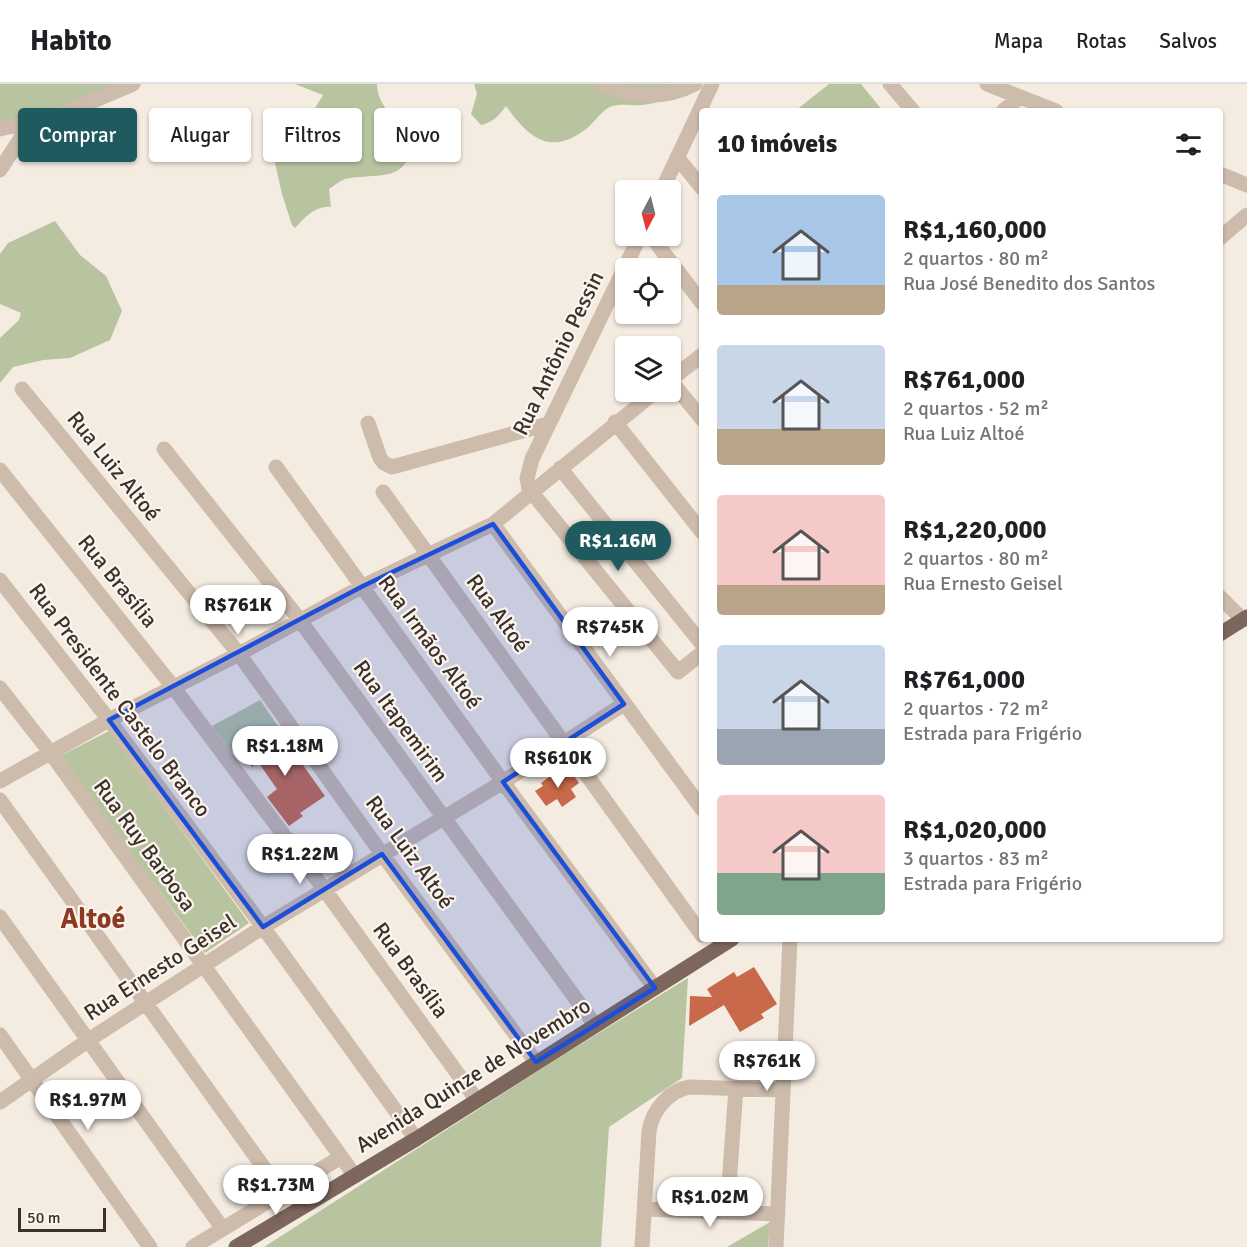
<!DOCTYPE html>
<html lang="pt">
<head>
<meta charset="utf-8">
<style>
	:root { --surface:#fff; --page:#f6f6f6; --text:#202124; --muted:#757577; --line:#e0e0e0; --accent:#1f5a5e }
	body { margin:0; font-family:Signika,sans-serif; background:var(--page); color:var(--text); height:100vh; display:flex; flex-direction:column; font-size:22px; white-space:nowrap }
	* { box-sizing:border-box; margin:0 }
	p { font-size:20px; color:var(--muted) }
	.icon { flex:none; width:33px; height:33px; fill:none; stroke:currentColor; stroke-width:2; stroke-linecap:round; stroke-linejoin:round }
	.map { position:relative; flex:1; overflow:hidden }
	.drawer { position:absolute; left:699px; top:24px; width:524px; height:834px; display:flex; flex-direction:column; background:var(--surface); border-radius:6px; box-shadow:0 2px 4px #0004 }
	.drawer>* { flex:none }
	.hud { position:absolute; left:18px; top:24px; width:570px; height:54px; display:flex; gap:12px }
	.needle { width:39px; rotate:187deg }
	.tools { position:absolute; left:615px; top:96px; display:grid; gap:12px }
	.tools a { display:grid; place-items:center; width:66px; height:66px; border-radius:6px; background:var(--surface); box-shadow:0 2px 4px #0004; font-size:30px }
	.scale { position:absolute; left:18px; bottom:15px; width:88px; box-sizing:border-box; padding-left:6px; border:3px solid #3b302b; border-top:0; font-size:16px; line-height:21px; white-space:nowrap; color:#3b302b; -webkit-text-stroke:4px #fbf5ee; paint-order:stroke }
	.price { position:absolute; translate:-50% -51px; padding:0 14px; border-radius:21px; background:#fff; color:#222; font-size:20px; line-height:39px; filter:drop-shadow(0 2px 3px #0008) }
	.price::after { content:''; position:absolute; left:50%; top:36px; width:18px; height:14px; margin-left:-9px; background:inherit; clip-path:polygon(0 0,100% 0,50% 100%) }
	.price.current { background:var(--accent); color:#fff }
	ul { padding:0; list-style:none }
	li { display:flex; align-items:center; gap:18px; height:150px; padding:0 18px }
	li span { display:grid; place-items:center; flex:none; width:168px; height:120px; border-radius:6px; color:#555 }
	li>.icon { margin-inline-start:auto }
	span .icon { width:72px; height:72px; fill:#fffc; stroke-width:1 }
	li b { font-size:26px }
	h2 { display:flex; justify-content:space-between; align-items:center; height:72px; padding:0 18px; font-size:26px }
	.pill { padding:0 21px; border-radius:6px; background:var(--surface); box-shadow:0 2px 4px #0004; font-size:21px; line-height:54px }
	.pill.current { background:var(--accent); color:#fff }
	header { display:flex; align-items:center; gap:36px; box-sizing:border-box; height:84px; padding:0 30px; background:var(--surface); border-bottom:2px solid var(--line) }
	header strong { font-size:28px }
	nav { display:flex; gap:33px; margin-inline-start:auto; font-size:21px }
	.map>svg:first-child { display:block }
</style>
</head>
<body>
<header>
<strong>Habito</strong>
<nav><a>Mapa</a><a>Rotas</a><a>Salvos</a></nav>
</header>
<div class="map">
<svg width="1247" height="1163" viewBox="0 0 1247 1163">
	<rect width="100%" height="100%" fill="#f4ebe1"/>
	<path fill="#b8c4a0" d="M0 0H126L81 24 0 38Z
		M295 0H377C377 23 399 38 413 55 408 101 379 88 345 95 339 97 334 102 329 105L331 123C316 121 305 133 295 144L292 141 282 110 273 70 276 55 290 34 314 26 323 11Z
		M474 0H693C677 11 662 19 642 21 631 22 621 19 610 23 601 27 594 39 586 45 550 73 528 53 506 22 499 32 493 38 481 41L471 30 477 10Z
		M829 0H861L883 27H795Z
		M55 137 80 171 106 192 122 227 110 256 70 274 43 276 13 283 0 299V254L19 236 21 229 0 220V170L8 159Z
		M260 616 278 642 231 668 212 642Z
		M109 647 249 839 205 869 60 672Z
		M688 894 682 994 609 1043 601 1163H264L563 971Z
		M770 1138 768 1163H727Z"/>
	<path fill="#c8694b" d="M274 646 282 658 285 656 325 712 300 729 303 732 289 742 267 713 277 705 258 678 252 683 241 668Z
		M569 685 579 699 571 705 576 713 562 723 557 715 546 722 535 707 543 702 541 699 553 690 555 694Z
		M754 883 777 920 761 930 764 934 740 948 724 921 689 942 690 912 712 913 707 905 734 888 737 893Z"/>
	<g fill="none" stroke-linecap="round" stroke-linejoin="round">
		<path stroke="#cdbbac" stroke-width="15" d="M601 0C632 14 665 16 695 0
			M890 0 913 27
			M987 0 1056 27
			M1003 27 1020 13
			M0 45 62 30 133 0
			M677 73 702 104
			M0 86 31 38
			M1220 90 1247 101
			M662 106 712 0
			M640 152 532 375 527 394 529 405 678 588 702 569
			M651 152 702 219
			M1220 154 1247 131
			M670 296 702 335
			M670 296 702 271
			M22 305 239 570 382 770 536 978
			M615 338 702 448
			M368 339 380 374 384 379 392 383 548 340
			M164 365 299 535 595 941
			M276 383 503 698 655 904
			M560 384 702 560
			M0 386 174 604 324 805 476 1015
			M383 408 702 851
			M493 440 702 725
			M0 496 109 636 263 843 416 1055
			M1220 513 1243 536
			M0 604 50 668 355 1092
			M0 697 109 636 239 570 363 502 493 440 655 308
			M0 716 282 1109
			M0 833 223 1145
			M0 951 150 1163
			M0 1018 87 957 263 843 503 698 624 620
			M645 1125 778 1130
			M727 1128 736 1004
			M193 1163 341 1073
			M642 1163 649 1047C652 1027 669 1006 690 1003L783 1006
			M776 1163 790 855"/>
		<path stroke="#7d675c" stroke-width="15" d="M1220 550 1247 533
			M236 1163 416 1055 732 855"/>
	</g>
	<path fill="#1d4ed8" fill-opacity="0.2" stroke="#1d4ed8" stroke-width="4.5" stroke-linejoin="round" d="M493 440 624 620 503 698 655 904 536 978 382 770 263 843 109 636 363 502Z"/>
	<g text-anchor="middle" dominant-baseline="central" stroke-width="4.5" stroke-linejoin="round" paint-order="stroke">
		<g font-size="22" fill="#3b302b" stroke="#fbf5ee">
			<text transform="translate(558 269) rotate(-64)">Rua Antônio Pessin</text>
			<text transform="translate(114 382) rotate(51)">Rua Luiz Altoé</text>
			<text transform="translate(118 497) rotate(51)">Rua Brasília</text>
			<text transform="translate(498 529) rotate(54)">Rua Altoé</text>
			<text transform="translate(430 558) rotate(54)">Rua Irmãos Altoé</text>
			<text transform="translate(120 616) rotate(53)">Rua Presidente Castelo Branco</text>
			<text transform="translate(401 637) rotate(54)">Rua Itapemirim</text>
			<text transform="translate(145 761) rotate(54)">Rua Ruy Barbosa</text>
			<text transform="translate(410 768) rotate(54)">Rua Luiz Altoé</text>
			<text transform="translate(160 883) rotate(-33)">Rua Ernesto Geisel</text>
			<text transform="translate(411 886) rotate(54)">Rua Brasília</text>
			<text transform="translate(473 991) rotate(-32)">Avenida Quinze de Novembro</text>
		</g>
		<g font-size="28" font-weight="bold" fill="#8c3b22" stroke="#fbf5ee">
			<text x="93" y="835">Altoé</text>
		</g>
	</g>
</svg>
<div class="tools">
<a><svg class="needle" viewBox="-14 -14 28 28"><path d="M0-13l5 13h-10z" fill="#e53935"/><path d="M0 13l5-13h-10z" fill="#757577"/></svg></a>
<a><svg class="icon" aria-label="locate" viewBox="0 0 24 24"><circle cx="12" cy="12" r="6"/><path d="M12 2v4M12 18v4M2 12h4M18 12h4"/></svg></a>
<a><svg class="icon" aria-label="layers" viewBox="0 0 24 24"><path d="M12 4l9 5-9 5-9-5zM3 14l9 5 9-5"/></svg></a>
</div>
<div class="scale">50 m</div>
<b class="price current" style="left:618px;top:488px">R$1.16M</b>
<b class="price" style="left:238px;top:552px">R$761K</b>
<b class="price" style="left:610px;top:574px">R$745K</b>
<b class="price" style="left:285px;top:693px">R$1.18M</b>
<b class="price" style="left:558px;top:705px">R$610K</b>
<b class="price" style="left:300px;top:801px">R$1.22M</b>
<b class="price" style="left:767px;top:1008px">R$761K</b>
<b class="price" style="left:88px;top:1047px">R$1.97M</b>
<b class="price" style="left:276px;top:1132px">R$1.73M</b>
<b class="price" style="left:710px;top:1144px">R$1.02M</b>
<div class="hud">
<a class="pill current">Comprar</a>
<a class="pill">Alugar</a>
<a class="pill">Filtros</a>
<a class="pill">Novo</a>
</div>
<section class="drawer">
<h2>10 imóveis<svg class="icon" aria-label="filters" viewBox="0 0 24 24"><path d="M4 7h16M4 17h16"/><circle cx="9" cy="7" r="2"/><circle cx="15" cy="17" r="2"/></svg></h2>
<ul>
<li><span style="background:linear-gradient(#a9c7e8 75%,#b9a48a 0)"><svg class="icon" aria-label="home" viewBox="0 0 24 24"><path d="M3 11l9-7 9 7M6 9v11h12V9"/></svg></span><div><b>R$1,160,000</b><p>2 quartos · 80 m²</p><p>Rua José Benedito dos Santos</p></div></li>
<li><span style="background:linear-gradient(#c9d6e8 70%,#b9a48a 0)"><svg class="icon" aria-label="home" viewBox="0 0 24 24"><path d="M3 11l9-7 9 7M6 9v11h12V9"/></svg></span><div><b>R$761,000</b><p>2 quartos · 52 m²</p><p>Rua Luiz Altoé</p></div></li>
<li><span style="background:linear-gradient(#f6c9c9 75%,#b9a48a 0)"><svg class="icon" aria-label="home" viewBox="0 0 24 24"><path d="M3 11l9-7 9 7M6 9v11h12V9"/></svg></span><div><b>R$1,220,000</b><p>2 quartos · 80 m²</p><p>Rua Ernesto Geisel</p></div></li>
<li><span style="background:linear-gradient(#c9d6e8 70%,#9aa5b1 0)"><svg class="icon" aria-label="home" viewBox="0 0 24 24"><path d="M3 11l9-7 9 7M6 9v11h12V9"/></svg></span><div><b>R$761,000</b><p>2 quartos · 72 m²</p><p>Estrada para Frigério</p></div></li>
<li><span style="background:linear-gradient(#f6c9c9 65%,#7fa58c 0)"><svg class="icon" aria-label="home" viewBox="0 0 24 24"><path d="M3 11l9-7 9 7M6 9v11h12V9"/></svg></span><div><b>R$1,020,000</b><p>3 quartos · 83 m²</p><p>Estrada para Frigério</p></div></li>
</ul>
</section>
</div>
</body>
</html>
